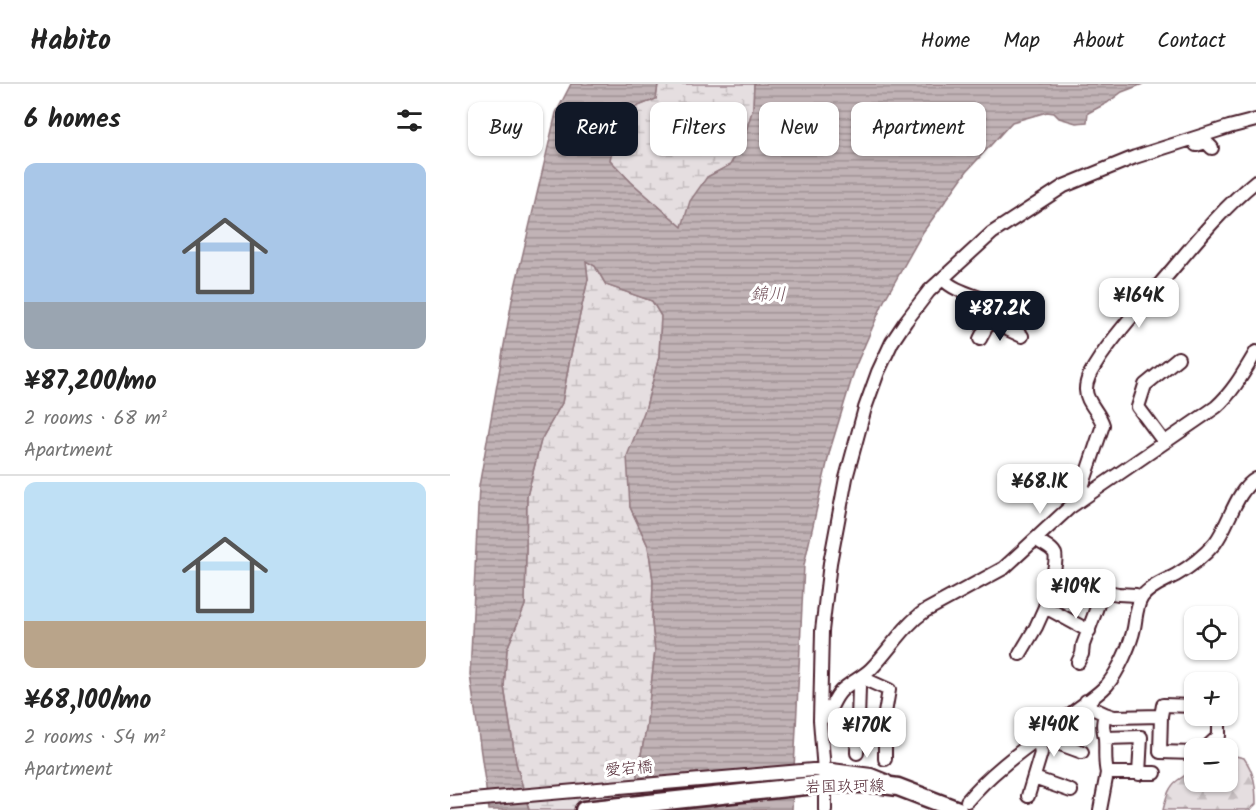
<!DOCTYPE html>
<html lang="en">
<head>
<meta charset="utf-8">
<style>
	:root { --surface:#fff; --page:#f6f6f6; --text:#222; --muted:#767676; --line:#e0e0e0; --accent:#111827 }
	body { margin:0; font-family:Kalam,"Klee One",sans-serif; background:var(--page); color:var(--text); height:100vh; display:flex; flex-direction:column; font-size:22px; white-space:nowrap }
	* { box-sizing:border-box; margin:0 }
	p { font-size:20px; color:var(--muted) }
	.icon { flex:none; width:33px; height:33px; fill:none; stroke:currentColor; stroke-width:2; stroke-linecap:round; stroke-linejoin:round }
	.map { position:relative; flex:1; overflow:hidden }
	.side { display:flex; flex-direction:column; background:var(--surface); width:450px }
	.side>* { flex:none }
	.hud { position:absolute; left:18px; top:18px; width:570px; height:54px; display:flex; gap:12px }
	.controls { position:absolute; left:734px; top:522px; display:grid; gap:12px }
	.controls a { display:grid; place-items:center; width:54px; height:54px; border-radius:12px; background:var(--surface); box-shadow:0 2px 4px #0004; font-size:30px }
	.price { position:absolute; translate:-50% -51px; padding:0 14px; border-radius:12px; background:#fff; color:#222; font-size:20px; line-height:39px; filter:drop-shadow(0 2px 3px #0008) }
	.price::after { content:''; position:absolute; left:50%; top:36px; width:18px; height:14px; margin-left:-9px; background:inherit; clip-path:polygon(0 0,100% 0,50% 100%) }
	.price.on { background:var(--accent); color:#fff }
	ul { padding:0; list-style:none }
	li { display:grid; align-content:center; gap:12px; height:318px; padding:0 24px }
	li+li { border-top:2px solid var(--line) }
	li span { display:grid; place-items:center; height:186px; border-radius:12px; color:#555 }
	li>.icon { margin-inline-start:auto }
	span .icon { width:108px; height:108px; fill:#fffc; stroke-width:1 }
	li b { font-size:26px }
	h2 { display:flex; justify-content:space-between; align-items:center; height:72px; padding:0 24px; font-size:26px }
	.chip { padding:0 21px; border-radius:12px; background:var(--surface); box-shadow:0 2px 4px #0004; font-size:21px; line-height:54px }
	.chip.on { background:var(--accent); color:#fff }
	header { display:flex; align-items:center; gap:36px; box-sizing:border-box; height:84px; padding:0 30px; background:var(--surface); border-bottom:2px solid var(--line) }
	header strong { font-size:28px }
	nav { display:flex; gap:33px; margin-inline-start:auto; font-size:21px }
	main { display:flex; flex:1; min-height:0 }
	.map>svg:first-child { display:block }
</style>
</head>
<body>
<header>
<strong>Habito</strong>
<nav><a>Home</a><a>Map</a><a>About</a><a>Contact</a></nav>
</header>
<main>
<section class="side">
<h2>6 homes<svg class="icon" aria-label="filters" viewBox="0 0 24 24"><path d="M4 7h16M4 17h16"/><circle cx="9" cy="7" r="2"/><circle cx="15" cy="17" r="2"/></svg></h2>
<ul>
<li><span style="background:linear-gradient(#a9c7e8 75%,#9aa5b1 0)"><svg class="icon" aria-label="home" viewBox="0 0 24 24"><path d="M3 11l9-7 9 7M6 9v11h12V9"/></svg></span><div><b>¥87,200/mo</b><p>2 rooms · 68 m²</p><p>Apartment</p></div></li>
<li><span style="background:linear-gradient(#bfe0f5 75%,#b9a48a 0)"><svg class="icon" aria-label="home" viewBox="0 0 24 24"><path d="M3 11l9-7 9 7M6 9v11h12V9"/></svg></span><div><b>¥68,100/mo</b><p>2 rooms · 54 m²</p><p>Apartment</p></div></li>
</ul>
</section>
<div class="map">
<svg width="806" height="726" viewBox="0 0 806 726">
	<defs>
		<pattern id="forest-firs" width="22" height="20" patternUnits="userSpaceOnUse" patternTransform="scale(1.5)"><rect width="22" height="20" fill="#e5dee0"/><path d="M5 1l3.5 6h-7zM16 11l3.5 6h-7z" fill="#c6bec0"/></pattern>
		<pattern id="wetland-marsh" width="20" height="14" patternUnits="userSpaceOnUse" patternTransform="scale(1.5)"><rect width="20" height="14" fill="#e5dee0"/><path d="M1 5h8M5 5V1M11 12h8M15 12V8" fill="none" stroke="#c6bec0"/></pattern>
		<pattern id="water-rules" width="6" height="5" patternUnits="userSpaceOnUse" patternTransform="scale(1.5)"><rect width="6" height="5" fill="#c1b3b6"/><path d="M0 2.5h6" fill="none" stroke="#9f9194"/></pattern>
	</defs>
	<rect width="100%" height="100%" fill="#fff"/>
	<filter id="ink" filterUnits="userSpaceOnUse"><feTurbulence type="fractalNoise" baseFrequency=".0167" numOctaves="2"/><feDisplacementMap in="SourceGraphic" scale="12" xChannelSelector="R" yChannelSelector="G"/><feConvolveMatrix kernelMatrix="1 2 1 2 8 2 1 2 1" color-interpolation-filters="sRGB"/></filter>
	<g filter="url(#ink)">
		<path fill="url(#forest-firs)" stroke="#987e86" stroke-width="1.5" d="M777 670 794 674C804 688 806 702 806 720L800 726H713C716 715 718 703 728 696 734 692 739 689 744 684V698H777Z"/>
		<path fill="url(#wetland-marsh)" stroke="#987e86" stroke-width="1.5" d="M208 0H304L303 24 293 58 280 81 257 93 232 143 181 98 160 76 164 52 183 24 206 15Z
			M136 177 145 182 156 201 202 217 211 232 209 273 196 323 180 423 198 462 203 496 202 538 205 567 196 646 187 690 189 726H79L66 679 54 602 57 565 75 521 77 412 91 356 112 319 119 279 138 195Z"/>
		<path fill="url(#water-rules)" stroke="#91787e" stroke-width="1.5" d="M121 0H208L206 15 183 24 164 52 160 76 181 98 232 143 240 117 257 93 280 81 293 58 303 24 304 0H693L672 8 657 19 638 29 637 38 626 39 609 34 604 29 597 28 562 38 517 87 473 148 434 217 406 281 380 366 354 481 342 726H189L187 690 196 646 205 567 202 538 203 496 198 462 180 423 177 372 196 323 209 273 211 232 202 217 156 201 145 182 136 177 138 195 119 279 112 319 91 356 77 412 75 521 57 565 54 603 66 679 79 726H39L20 591 29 402 62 216 106 29Z"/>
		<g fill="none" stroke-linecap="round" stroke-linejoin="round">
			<g stroke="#4a1f2b" stroke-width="16">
				<path id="minor" d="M745 58 746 61 756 58 762 64
					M493 195C505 208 526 211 542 219 544 232 536 243 530 255
					M540 237 572 252
					M714 358 688 323 695 301 728 274
					M632 415 630 409 653 341C650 329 635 317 636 305 636 293 645 282 651 272 669 246 688 225 709 201 740 165 769 127 806 97
					M586 455C591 460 602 463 605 470 608 479 597 513 595 523L639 547
					M570 570 586 543 595 523
					M628 578 632 570 633 561 653 507 668 510 686 511 692 513
					M414 591 419 597 439 606 435 629V675
					M407 596 409 603 407 669
					M636 617 642 624 655 630C652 642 653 643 655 654 656 666 654 676 657 689H705
					M655 630 664 633 711 632 713 621 744 622
					M711 632 710 668 744 669
					M370 636C381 630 382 616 391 607 400 598 412 594 421 585 440 566 453 542 475 527L554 484 619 424 766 323C783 308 794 288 806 268
					M594 651 602 657 632 668
					M655 654 691 653 689 690
					M756 664 769 652V632
					M584 694 621 707
					M578 712 591 669 590 663 586 657
					M517 717C546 682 586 657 622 629 633 620 647 612 657 601 668 588 681 560 684 544 686 534 686 522 692 513 700 502 715 497 726 491 740 483 754 472 765 459 779 441 786 406 806 395
					M0 718 374 685 421 691 436 697
					M375 726V700L370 636 372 547 380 479 396 394 415 324 428 288 442 258 456 237 479 207 542 149 614 102 685 73 779 43 806 36
					M650 726 657 689"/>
			</g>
			<g stroke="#4a1f2b" stroke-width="21">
				<path id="major" d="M134 726 375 700H426L448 703 508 726"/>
			</g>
			<use href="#minor" stroke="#fff" stroke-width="12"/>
			<use href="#major" stroke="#fff" stroke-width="16"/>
		</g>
	</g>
	<g text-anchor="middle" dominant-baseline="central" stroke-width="6" stroke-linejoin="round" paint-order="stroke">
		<g font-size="16" fill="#4a1f2b" stroke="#fff">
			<text transform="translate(179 685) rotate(-5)">愛宕橋</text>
			<text transform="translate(395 703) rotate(-1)">岩国玖珂線</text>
		</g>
		<g font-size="18" font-style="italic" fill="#74535c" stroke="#fff">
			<text x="318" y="211">錦川</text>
		</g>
	</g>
</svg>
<div class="controls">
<a><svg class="icon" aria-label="locate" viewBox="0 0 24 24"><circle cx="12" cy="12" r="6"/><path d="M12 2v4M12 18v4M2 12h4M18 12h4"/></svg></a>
<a>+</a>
<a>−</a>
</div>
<b class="price" style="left:689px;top:245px">¥164K</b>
<b class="price on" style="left:550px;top:258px">¥87.2K</b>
<b class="price" style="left:590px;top:431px">¥68.1K</b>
<b class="price" style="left:626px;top:536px">¥109K</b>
<b class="price" style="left:604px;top:674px">¥140K</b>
<b class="price" style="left:417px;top:675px">¥170K</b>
<div class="hud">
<a class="chip">Buy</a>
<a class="chip on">Rent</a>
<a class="chip">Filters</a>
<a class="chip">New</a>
<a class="chip">Apartment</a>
</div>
</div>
</main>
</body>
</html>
